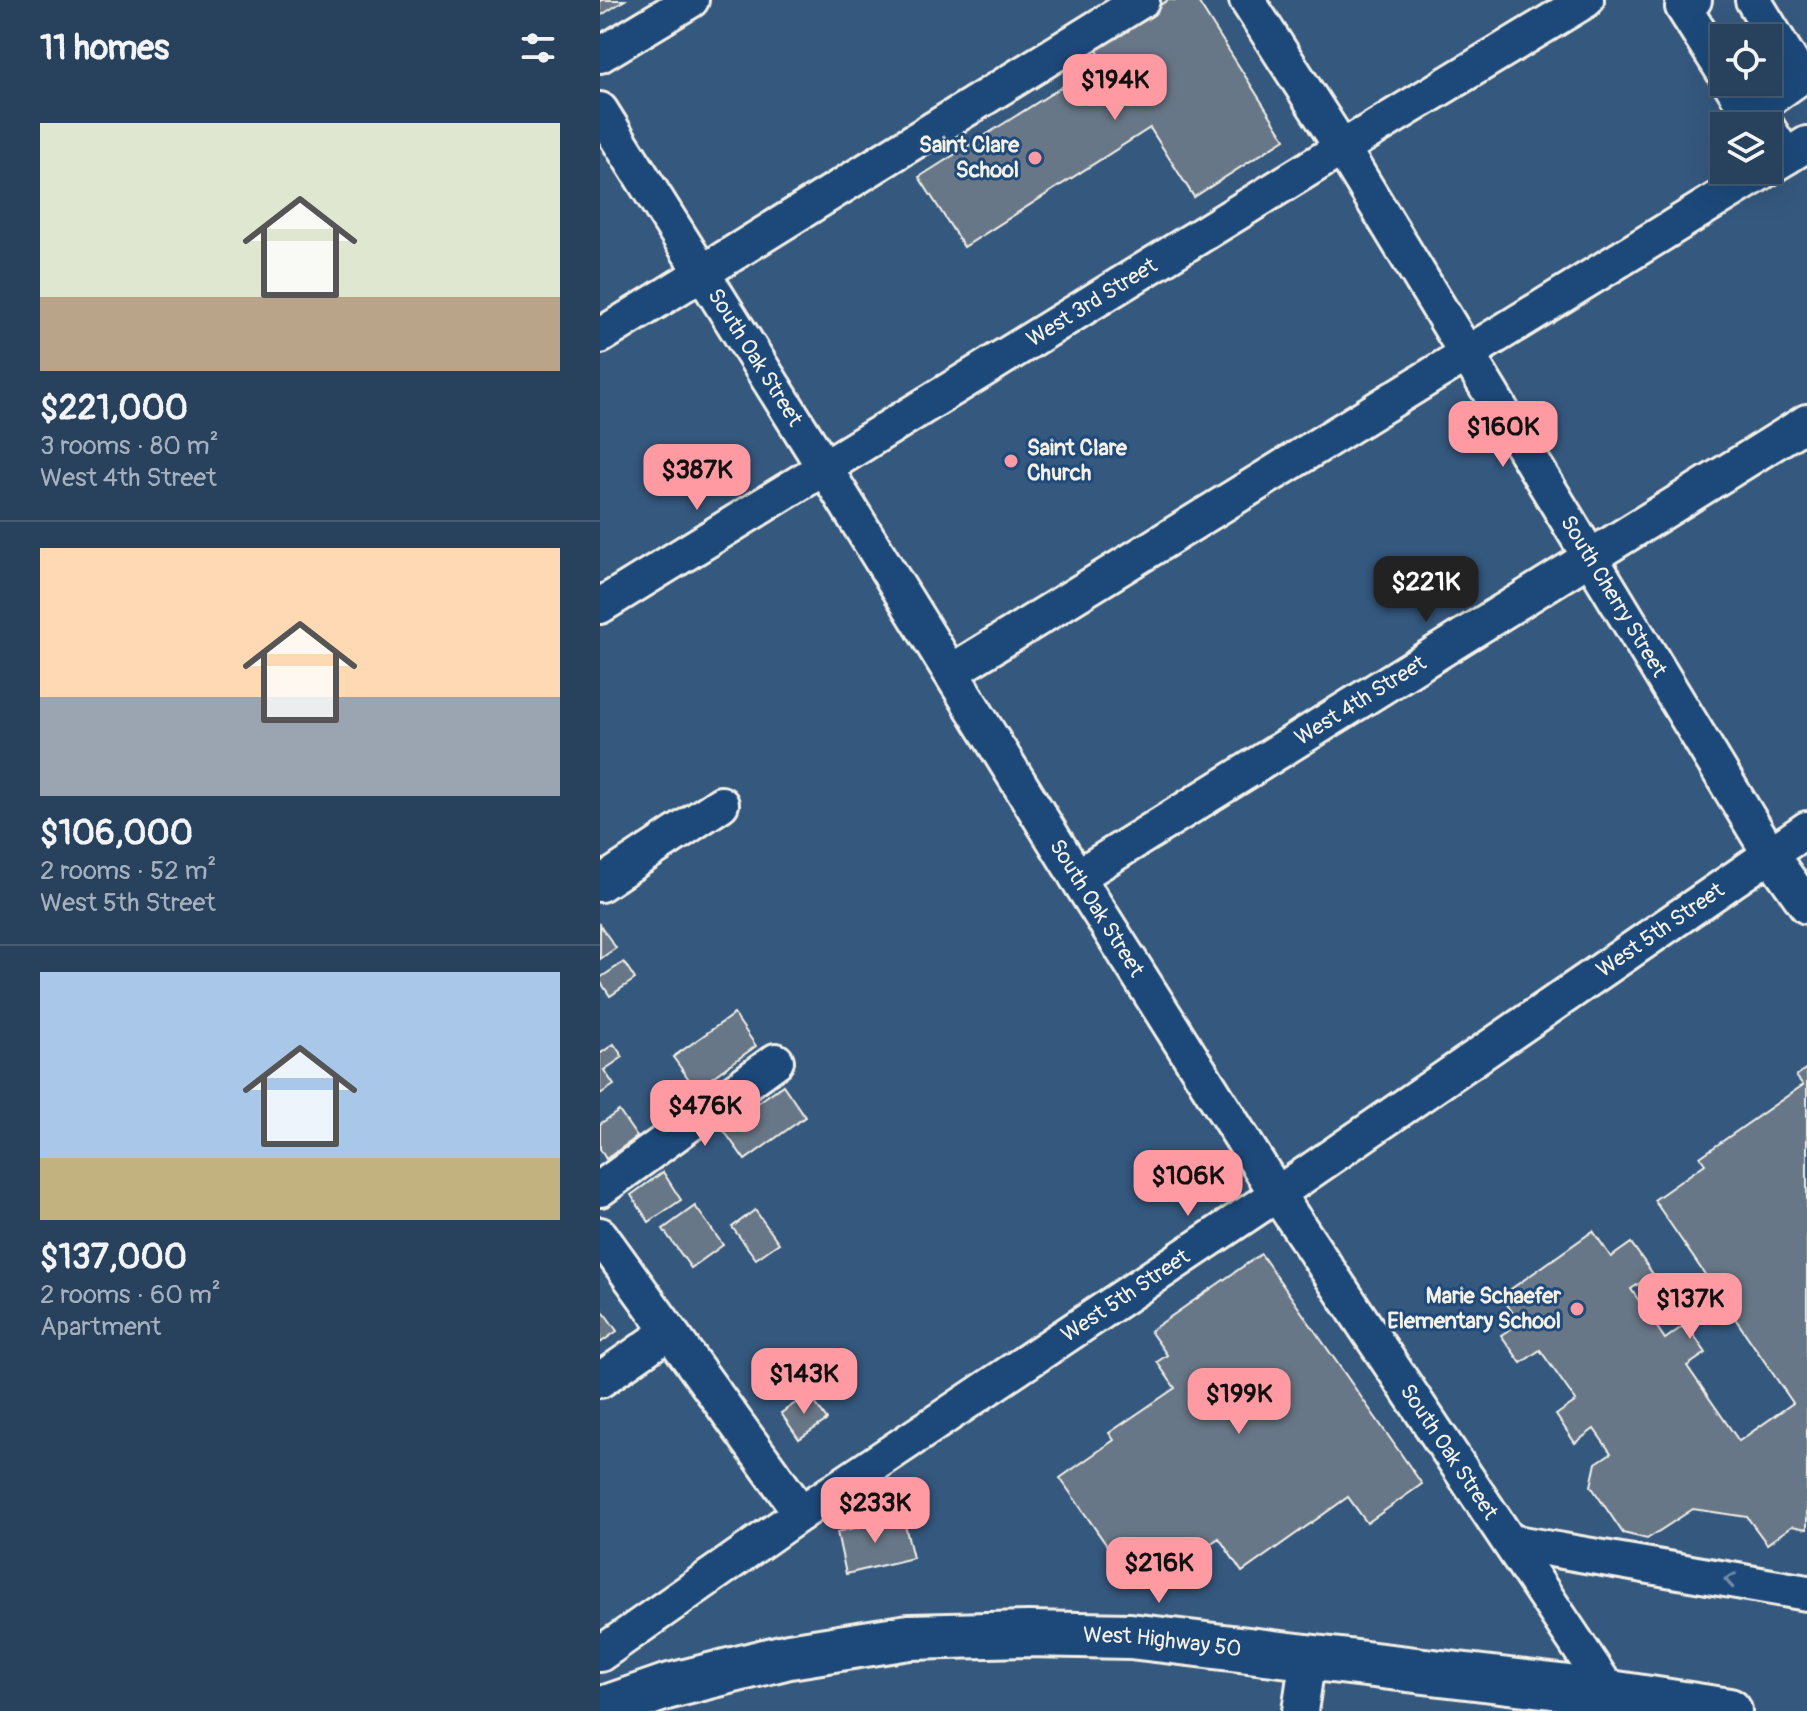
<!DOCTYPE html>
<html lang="en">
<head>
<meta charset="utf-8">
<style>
	:root { --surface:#28425e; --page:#304964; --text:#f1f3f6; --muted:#a5b0bc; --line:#445b73; --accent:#ff9aa2 }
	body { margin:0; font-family:Pangolin,sans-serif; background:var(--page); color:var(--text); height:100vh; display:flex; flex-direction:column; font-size:30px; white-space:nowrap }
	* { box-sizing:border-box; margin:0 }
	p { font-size:26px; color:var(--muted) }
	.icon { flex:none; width:44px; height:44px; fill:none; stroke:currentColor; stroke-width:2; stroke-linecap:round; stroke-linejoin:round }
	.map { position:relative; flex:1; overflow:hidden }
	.panel { display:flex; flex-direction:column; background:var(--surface); width:600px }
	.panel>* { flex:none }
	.controls { position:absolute; left:1110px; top:24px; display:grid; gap:16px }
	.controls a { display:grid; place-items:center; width:72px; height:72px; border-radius:0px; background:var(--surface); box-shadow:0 8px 32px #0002,0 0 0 2px var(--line); font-size:40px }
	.price { position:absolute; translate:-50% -68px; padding:0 18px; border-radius:16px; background:var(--accent); color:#111; font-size:26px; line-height:52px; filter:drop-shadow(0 2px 4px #0008) }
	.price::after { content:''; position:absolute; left:50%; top:48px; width:24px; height:18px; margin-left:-12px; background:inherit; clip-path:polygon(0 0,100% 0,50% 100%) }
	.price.active { background:#222; color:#fff }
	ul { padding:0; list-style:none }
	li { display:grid; align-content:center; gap:16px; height:424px; padding:0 40px }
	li+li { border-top:2px solid var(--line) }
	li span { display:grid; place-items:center; height:248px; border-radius:0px; color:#555 }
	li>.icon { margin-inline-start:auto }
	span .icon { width:144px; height:144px; fill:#fffc; stroke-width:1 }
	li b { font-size:34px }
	h2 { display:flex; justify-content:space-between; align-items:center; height:96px; padding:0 40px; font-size:34px }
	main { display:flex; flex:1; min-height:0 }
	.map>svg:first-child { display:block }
</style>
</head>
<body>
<main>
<section class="panel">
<h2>11 homes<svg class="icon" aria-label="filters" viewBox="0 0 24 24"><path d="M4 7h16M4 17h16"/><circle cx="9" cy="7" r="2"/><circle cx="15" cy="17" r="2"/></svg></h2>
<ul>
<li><span style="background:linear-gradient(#dfe7d0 70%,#b9a48a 0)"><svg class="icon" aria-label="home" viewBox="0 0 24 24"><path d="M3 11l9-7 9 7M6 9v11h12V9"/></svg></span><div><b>$221,000</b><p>3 rooms · 80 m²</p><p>West 4th Street</p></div></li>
<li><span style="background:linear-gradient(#ffd9b3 60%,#9aa5b1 0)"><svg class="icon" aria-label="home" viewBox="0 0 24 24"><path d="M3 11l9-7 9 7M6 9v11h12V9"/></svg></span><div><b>$106,000</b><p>2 rooms · 52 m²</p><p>West 5th Street</p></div></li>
<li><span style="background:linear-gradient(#a9c7e8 75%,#c2b280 0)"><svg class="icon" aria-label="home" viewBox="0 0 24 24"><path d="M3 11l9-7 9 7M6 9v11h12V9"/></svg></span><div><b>$137,000</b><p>2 rooms · 60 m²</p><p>Apartment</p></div></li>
</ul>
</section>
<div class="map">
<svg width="1207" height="1711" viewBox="0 0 1207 1711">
	<rect width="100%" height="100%" fill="#35587e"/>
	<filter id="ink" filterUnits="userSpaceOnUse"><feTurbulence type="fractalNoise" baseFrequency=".0125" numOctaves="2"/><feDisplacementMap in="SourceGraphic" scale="16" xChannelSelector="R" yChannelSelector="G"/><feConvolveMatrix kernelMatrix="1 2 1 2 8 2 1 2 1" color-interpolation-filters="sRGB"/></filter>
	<g filter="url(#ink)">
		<path fill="#677787" stroke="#f4f1e8" stroke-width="2" d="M0 0H25L0 16Z
			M568 0H597L685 139 594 197 550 128 364 247 319 177 503 61 495 47Z
			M0 925 16 948 0 959Z
			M24 962 35 979 10 996 0 981V978Z
			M134 1014 156 1046 96 1089 73 1057Z
			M14 1044 23 1057 4 1070 14 1085 0 1094V1052L1 1053Z
			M1207 1068V1529L1192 1526 1167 1544 1147 1517 1093 1509 1047 1539 1023 1533 991 1486 996 1463 1011 1453 994 1429 975 1443 956 1415 976 1401 940 1350 921 1363 901 1335 920 1323 901 1296 993 1231 1011 1257 1031 1243 1053 1274 1031 1289 1065 1339 1086 1324 1106 1353 1087 1366 1139 1441 1193 1403 1054 1200 1105 1164 1100 1157 1203 1085 1196 1076Z
			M183 1085 205 1117 145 1160 122 1128Z
			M19 1111 37 1137 6 1159 0 1149V1124Z
			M63 1172 81 1200 49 1222 31 1195Z
			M95 1206 123 1245 91 1268 63 1229Z
			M155 1210 179 1243 156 1259 132 1227Z
			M661 1254 822 1484 767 1523 748 1497 642 1572 619 1538 580 1564 568 1547 528 1576 460 1478 514 1440 509 1433 575 1388 557 1362 567 1355 550 1331Z
			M0 1307 17 1331 0 1343Z
			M209 1394 227 1420 199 1439 181 1413Z
			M303 1517 313 1558 246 1574 237 1532Z"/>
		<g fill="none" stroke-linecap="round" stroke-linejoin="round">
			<g stroke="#f4f1e8" stroke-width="40">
				<g id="minor">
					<path id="s1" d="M647 0 742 148 1170 854 1207 906"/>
					<path d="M1094 0 1083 7 1124 72"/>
					<path d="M0 55 91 0"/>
					<path d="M1130 82 1149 113 1200 77 1153 0"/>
					<path id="s2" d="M0 110 224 467 477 877 677 1194 1010 1693"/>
					<path d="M1168 129 1186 157"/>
					<path d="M1168 168 1207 144"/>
					<path d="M0 336 542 0"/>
					<path id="s3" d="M0 606 742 148 986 0"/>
					<path d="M351 672 1165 170"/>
					<path id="s4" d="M477 877 1207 422"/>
					<path d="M0 884 121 804"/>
					<path d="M0 1189 176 1061"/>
					<path d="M0 1235 201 1513"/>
					<path d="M0 1380 69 1332"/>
					<path d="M910 1542 1207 1593"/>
					<path id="s5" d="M0 1654 201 1513 677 1194 1207 829"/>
					<path d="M700 1711 708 1657"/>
				</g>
			</g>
			<g stroke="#f4f1e8" stroke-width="50">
				<g id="major">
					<path id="s6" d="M0 1710 66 1687 189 1656 309 1637 428 1634 530 1636 1010 1693 1129 1711"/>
				</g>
			</g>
			<use href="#minor" stroke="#1f4a7a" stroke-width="34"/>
			<use href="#major" stroke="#1f4a7a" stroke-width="44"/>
		</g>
		<defs><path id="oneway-chevron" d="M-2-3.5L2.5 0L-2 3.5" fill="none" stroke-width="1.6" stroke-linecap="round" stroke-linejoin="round" transform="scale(2)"/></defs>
		<use stroke="#748da6" href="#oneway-chevron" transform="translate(1130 1580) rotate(-170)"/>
	</g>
	<g fill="#ff9aa2" stroke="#1f4a7a" stroke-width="3">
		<circle cx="435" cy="158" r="8"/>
		<circle cx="411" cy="461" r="8"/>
		<circle cx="977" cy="1309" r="8"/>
	</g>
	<g text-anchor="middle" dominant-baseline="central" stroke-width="6" stroke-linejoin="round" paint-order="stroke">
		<g font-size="22" font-weight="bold" fill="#f4f1e8" stroke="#1f4a7a" text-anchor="end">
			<text x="419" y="145">Saint Clare<tspan x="419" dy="25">School</tspan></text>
			<text x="427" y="448" text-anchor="start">Saint Clare<tspan x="427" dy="25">Church</tspan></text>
			<text x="961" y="1296">Marie Schaefer<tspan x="961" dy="25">Elementary School</tspan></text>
		</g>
		<g font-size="22" fill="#f4f1e8" stroke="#1f4a7a">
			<text stroke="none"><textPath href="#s3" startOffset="578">West 3rd Street</textPath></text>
			<text stroke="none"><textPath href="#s2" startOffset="292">South Oak Street</textPath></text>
			<text stroke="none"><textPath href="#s1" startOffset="700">South Cherry Street</textPath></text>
			<text stroke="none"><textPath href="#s4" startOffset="334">West 4th Street</textPath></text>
			<text stroke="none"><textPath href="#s2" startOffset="940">South Oak Street</textPath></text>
			<text stroke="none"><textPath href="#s5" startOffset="1284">West 5th Street</textPath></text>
			<text stroke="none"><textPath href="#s5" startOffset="636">West 5th Street</textPath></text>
			<text stroke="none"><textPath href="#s2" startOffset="1588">South Oak Street</textPath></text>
			<text stroke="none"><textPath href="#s6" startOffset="572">West Highway 50</textPath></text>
		</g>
	</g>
</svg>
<div class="controls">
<a><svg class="icon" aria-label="locate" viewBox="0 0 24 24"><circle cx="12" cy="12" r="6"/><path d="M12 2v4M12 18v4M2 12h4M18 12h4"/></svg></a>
<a><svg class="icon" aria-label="layers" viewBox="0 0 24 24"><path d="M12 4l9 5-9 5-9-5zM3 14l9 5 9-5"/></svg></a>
</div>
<b class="price" style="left:515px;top:122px">$194K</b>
<b class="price" style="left:903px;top:469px">$160K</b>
<b class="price" style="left:97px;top:512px">$387K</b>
<b class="price active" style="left:826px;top:624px">$221K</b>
<b class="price" style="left:105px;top:1148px">$476K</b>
<b class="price" style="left:588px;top:1218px">$106K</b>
<b class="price" style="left:1090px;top:1341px">$137K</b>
<b class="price" style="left:204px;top:1416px">$143K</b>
<b class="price" style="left:639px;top:1436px">$199K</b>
<b class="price" style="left:275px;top:1545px">$233K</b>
<b class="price" style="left:559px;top:1605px">$216K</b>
</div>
</main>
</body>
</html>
